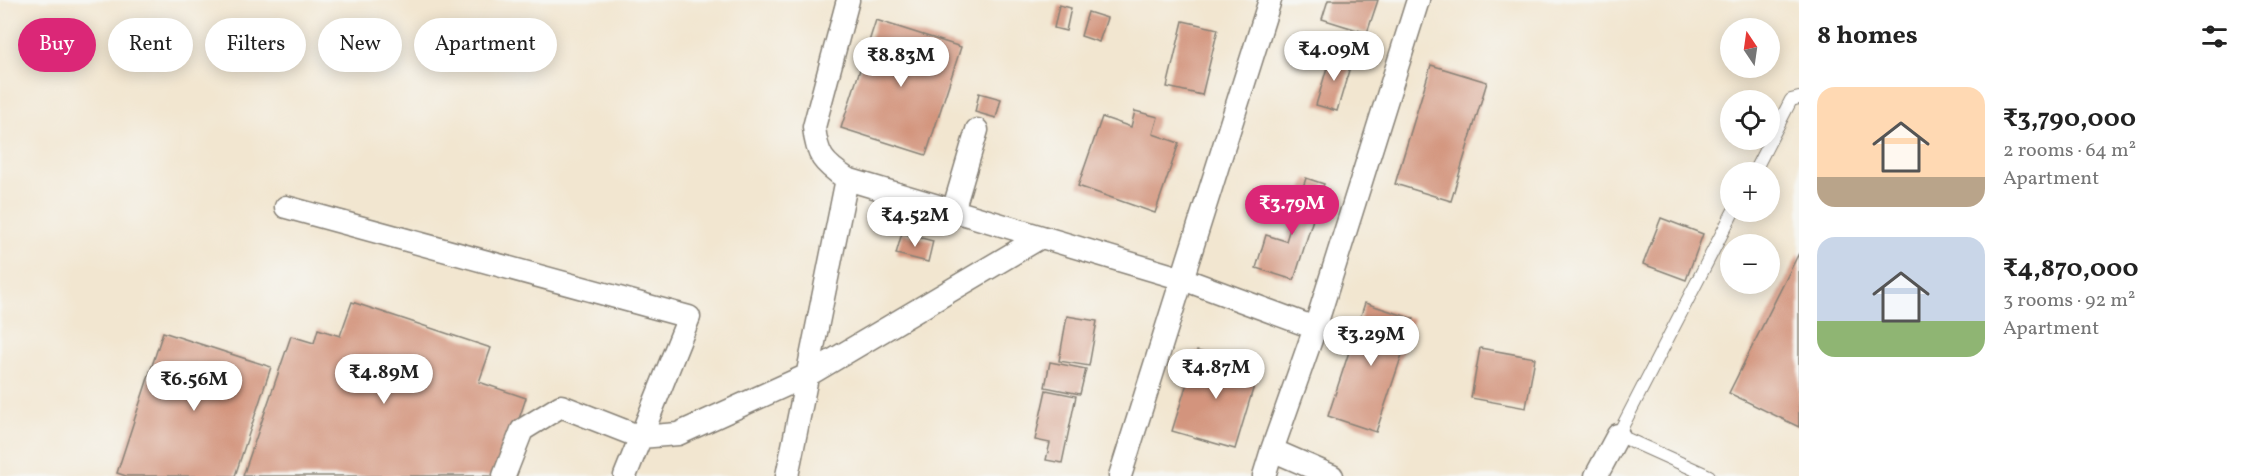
<!DOCTYPE html>
<html lang="en">
<head>
<meta charset="utf-8">
<style>
	:root { --surface:#fff; --page:#f2f2f2; --text:#222; --muted:#767676; --accent:#db2777 }
	body { margin:0; font-family:Vollkorn,serif; background:var(--page); color:var(--text); height:100vh; display:flex; flex-direction:column; font-size:22px; white-space:nowrap }
	* { box-sizing:border-box; margin:0 }
	p { font-size:20px; color:var(--muted) }
	.icon { flex:none; width:33px; height:33px; fill:none; stroke:currentColor; stroke-width:2; stroke-linecap:round; stroke-linejoin:round }
	.map { position:relative; flex:1; overflow:hidden }
	.panel { display:flex; flex-direction:column; background:var(--surface); width:450px }
	.panel>* { flex:none }
	.top-card { position:absolute; left:18px; top:18px; width:570px; height:54px; display:flex; gap:12px }
	.needle { width:39px; rotate:347deg }
	.controls { position:absolute; left:1720px; top:18px; display:grid; gap:12px }
	.controls a { display:grid; place-items:center; width:60px; height:60px; border-radius:50%; background:var(--surface); box-shadow:0 3px 15px #0003; font-size:30px }
	.price { position:absolute; translate:-50% -51px; padding:0 14px; border-radius:21px; background:#fff; color:#222; font-size:20px; line-height:39px; filter:drop-shadow(0 2px 3px #0008) }
	.price::after { content:''; position:absolute; left:50%; top:36px; width:18px; height:14px; margin-left:-9px; background:inherit; clip-path:polygon(0 0,100% 0,50% 100%) }
	.price.selected { background:var(--accent); color:#fff }
	ul { padding:0; list-style:none }
	li { display:flex; align-items:center; gap:18px; height:150px; padding:0 18px }
	li span { display:grid; place-items:center; flex:none; width:168px; height:120px; border-radius:18px; color:#555 }
	li>.icon { margin-inline-start:auto }
	span .icon { width:72px; height:72px; fill:#fffc; stroke-width:1 }
	li b { font-size:26px }
	h2 { display:flex; justify-content:space-between; align-items:center; height:72px; padding:0 18px; font-size:26px }
	.chip { padding:0 21px; border-radius:27px; background:var(--surface); box-shadow:0 3px 15px #0003; font-size:21px; line-height:54px }
	.chip.selected { background:var(--accent); color:#fff }
	main { display:flex; flex:1; min-height:0 }
	.map>svg:first-child { display:block }
</style>
</head>
<body>
<main>
<div class="map">
<svg width="1799" height="476" viewBox="0 0 1799 476">
	<rect width="100%" height="100%" fill="#f6f6f2"/>
	<filter id="ink" filterUnits="userSpaceOnUse"><feTurbulence type="fractalNoise" baseFrequency=".0167" numOctaves="2"/><feDisplacementMap in="SourceGraphic" scale="12" xChannelSelector="R" yChannelSelector="G"/><feConvolveMatrix kernelMatrix="1 2 1 2 8 2 1 2 1" color-interpolation-filters="sRGB"/></filter>
	<filter id="wash" filterUnits="userSpaceOnUse"><feTurbulence type="fractalNoise" baseFrequency=".008" numOctaves="4" result="noise"/><feDisplacementMap in="SourceGraphic" scale="24" xChannelSelector="R" yChannelSelector="G"/><feGaussianBlur stdDeviation="1.35" result="paint"/><feColorMatrix in="noise" values="0 0 0 0 0 0 0 0 0 0 0 0 0 0 0 0 0 1.4 0 .05"/><feComposite in="paint" operator="in"/></filter>
	<g filter="url(#wash)">
		<rect width="100%" height="100%" fill="#f2e6d0"/>
		<g id="blocks">
			<path fill="#d3947d" d="M1328 0H1378L1367 33 1322 19Z
				M1059 5 1071 8 1066 31 1054 28Z
				M1088 12 1107 18 1099 42 1081 36Z
				M876 20 961 47 926 155 841 128Z
				M1183 21 1218 29 1202 95 1167 87Z
				M1331 54 1352 60 1337 111 1316 105Z
				M1431 65 1487 82 1451 201 1395 184Z
				M979 93 1001 99 996 118 975 112Z
				M1135 111 1158 117 1153 134 1179 143 1155 213 1078 186 1102 117 1131 127Z
				M1306 178 1324 184 1294 280 1256 268 1266 235 1286 241Z
				M1661 218 1703 234 1686 280 1643 264Z
				M902 233 933 241 928 262 896 254Z
				M1799 253V427L1729 393Z
				M352 302 491 348 479 382 526 398 500 476H243L291 336 314 343 318 329 340 336Z
				M1365 303 1414 319 1376 432 1328 416Z
				M1067 316 1097 321 1089 366 1059 361Z
				M163 332 271 367 235 476H126L117 473Z
				M1480 348 1535 358 1526 408 1471 398Z
				M1197 351 1259 369 1235 449 1172 431Z
				M1050 362 1086 369 1080 394 1045 387Z
				M1046 390 1076 396 1062 463 1046 460 1050 443 1035 440Z"/>
		</g>
	</g>
	<g filter="url(#ink)">
		<use href="#blocks" fill-opacity="0" stroke="#878176" stroke-width="1.5"/>
		<g fill="none" stroke-linecap="round" stroke-linejoin="round">
			<g stroke="#878176" stroke-width="14">
				<path id="service" d="M1754 172 1791 100 1799 98
					M1709 476 1618 435 1733 212"/>
			</g>
			<g stroke="#878176" stroke-width="25">
				<path id="minor" d="M848 0 814 127C817 156 823 163 847 179L1183 279 1315 328
					M286 207 689 317 625 476
					M953 211 977 130
					M504 476 522 430 561 406 640 437 678 434 808 375 1041 237
					M787 476 847 179
					M1120 476 1270 0
					M1264 476 1272 450
					M1332 476 1272 450 1315 328 1418 0
					M1596 476 1618 435"/>
			</g>
			<use href="#service" stroke="#fff" stroke-width="12"/>
			<use href="#minor" stroke="#fff" stroke-width="22"/>
		</g>
	</g>
</svg>
<div class="controls">
<a><svg class="needle" viewBox="-14 -14 28 28"><path d="M0-13l5 13h-10z" fill="#e53935"/><path d="M0 13l5-13h-10z" fill="#767676"/></svg></a>
<a><svg class="icon" aria-label="locate" viewBox="0 0 24 24"><circle cx="12" cy="12" r="6"/><path d="M12 2v4M12 18v4M2 12h4M18 12h4"/></svg></a>
<a>+</a>
<a>−</a>
</div>
<b class="price" style="left:1334px;top:82px">₹4.09M</b>
<b class="price" style="left:901px;top:88px">₹8.83M</b>
<b class="price selected" style="left:1292px;top:236px">₹3.79M</b>
<b class="price" style="left:915px;top:248px">₹4.52M</b>
<b class="price" style="left:1371px;top:367px">₹3.29M</b>
<b class="price" style="left:1216px;top:400px">₹4.87M</b>
<b class="price" style="left:384px;top:405px">₹4.89M</b>
<b class="price" style="left:194px;top:412px">₹6.56M</b>
<div class="top-card">
<a class="chip selected">Buy</a>
<a class="chip">Rent</a>
<a class="chip">Filters</a>
<a class="chip">New</a>
<a class="chip">Apartment</a>
</div>
</div>
<section class="panel">
<h2>8 homes<svg class="icon" aria-label="filters" viewBox="0 0 24 24"><path d="M4 7h16M4 17h16"/><circle cx="9" cy="7" r="2"/><circle cx="15" cy="17" r="2"/></svg></h2>
<ul>
<li><span style="background:linear-gradient(#ffd9b3 75%,#b9a48a 0)"><svg class="icon" aria-label="home" viewBox="0 0 24 24"><path d="M3 11l9-7 9 7M6 9v11h12V9"/></svg></span><div><b>₹3,790,000</b><p>2 rooms · 64 m²</p><p>Apartment</p></div></li>
<li><span style="background:linear-gradient(#c9d6e8 70%,#8fb573 0)"><svg class="icon" aria-label="home" viewBox="0 0 24 24"><path d="M3 11l9-7 9 7M6 9v11h12V9"/></svg></span><div><b>₹4,870,000</b><p>3 rooms · 92 m²</p><p>Apartment</p></div></li>
</ul>
</section>
</main>
</body>
</html>
